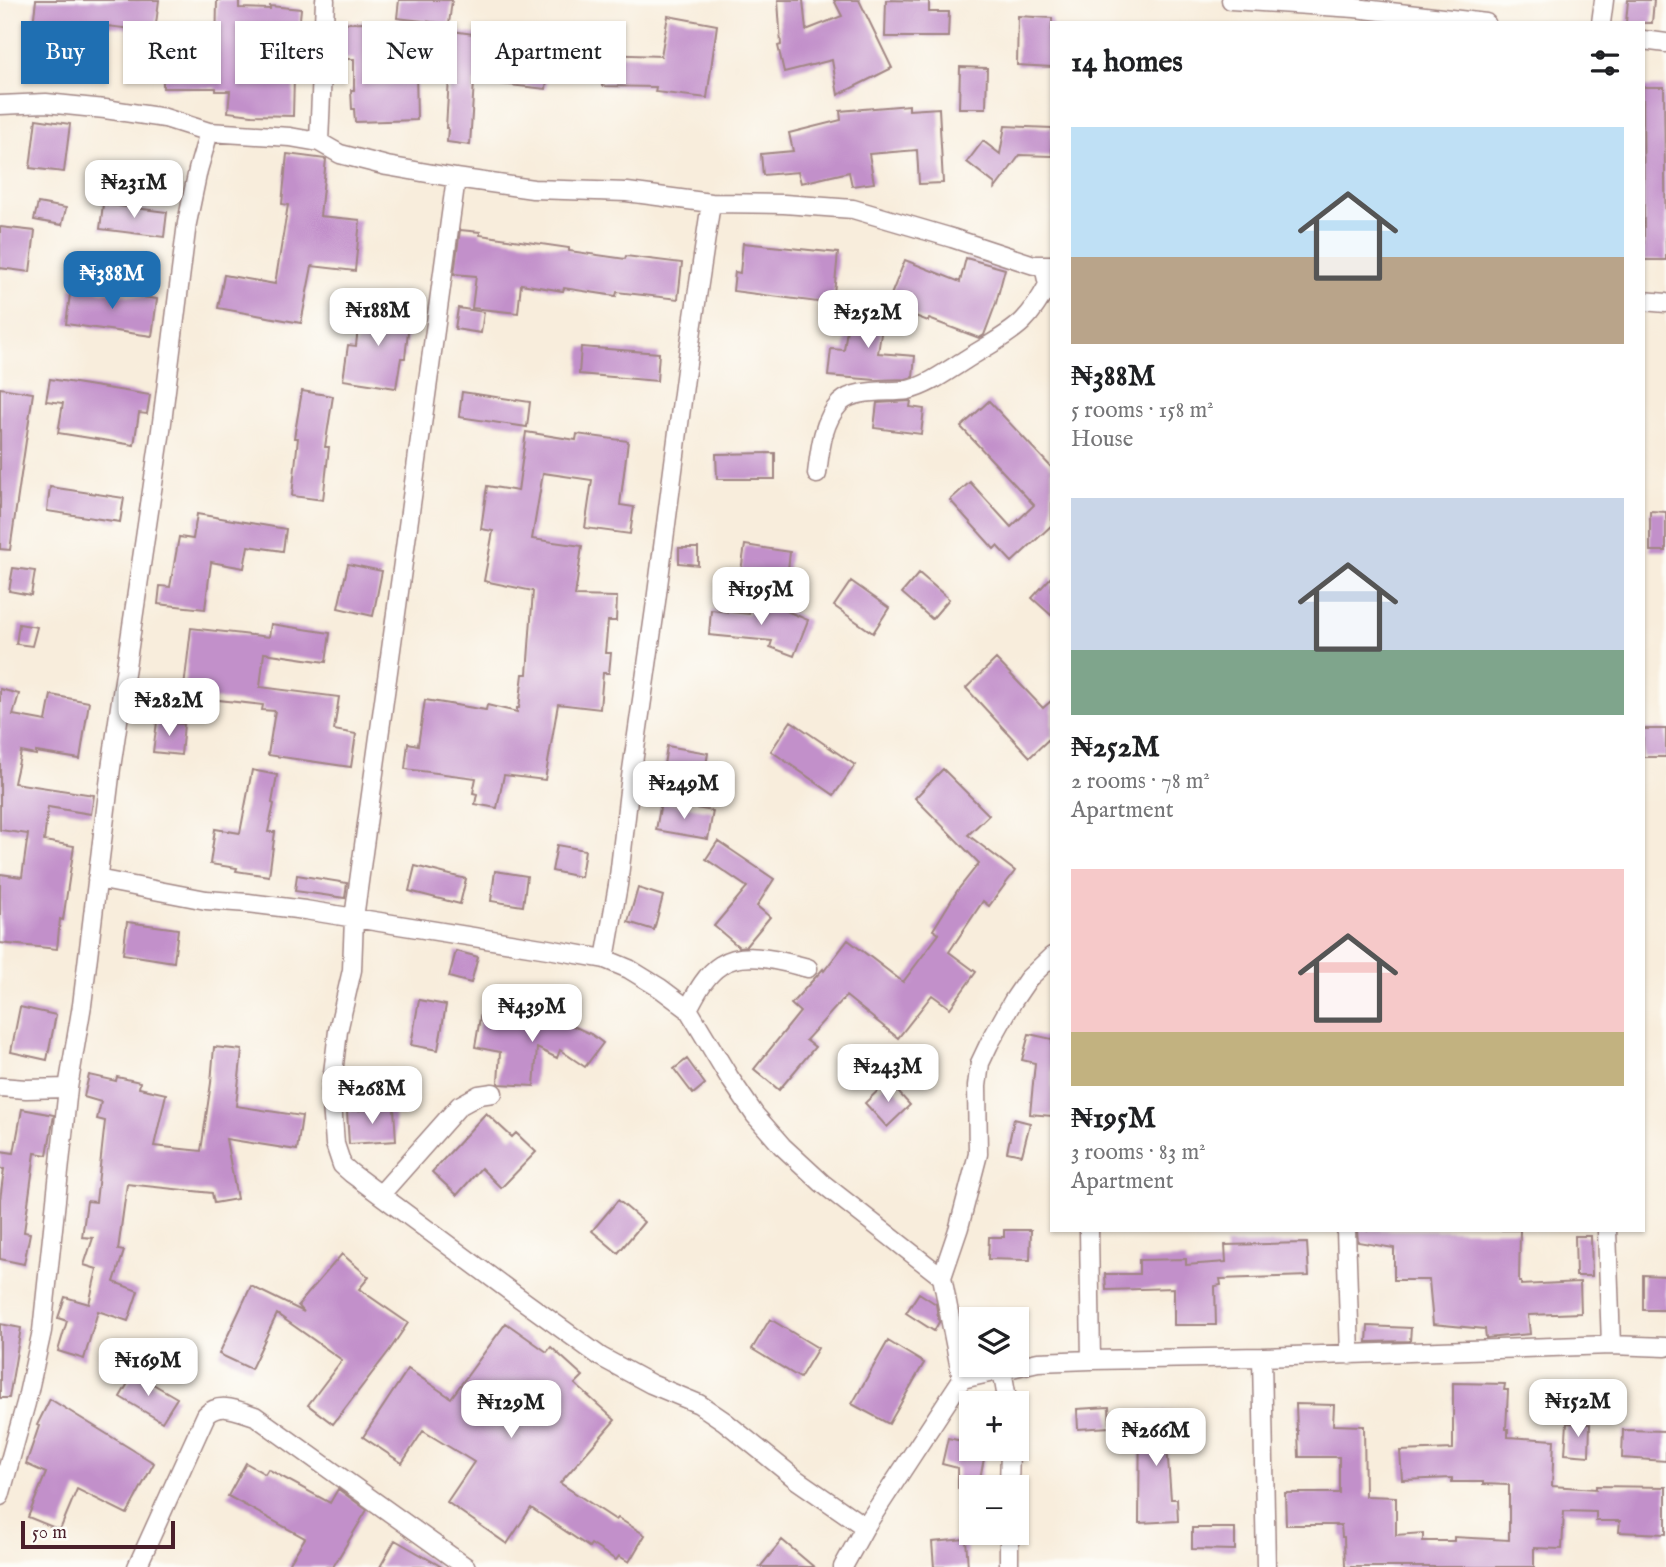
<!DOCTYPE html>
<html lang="en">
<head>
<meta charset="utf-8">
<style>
	:root { --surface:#fff; --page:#f2f2f2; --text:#202124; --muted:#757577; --accent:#1f6fb2 }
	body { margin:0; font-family:"IM FELL English",serif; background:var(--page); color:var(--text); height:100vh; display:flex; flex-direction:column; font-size:26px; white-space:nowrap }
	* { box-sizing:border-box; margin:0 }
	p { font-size:23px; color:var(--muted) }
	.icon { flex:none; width:38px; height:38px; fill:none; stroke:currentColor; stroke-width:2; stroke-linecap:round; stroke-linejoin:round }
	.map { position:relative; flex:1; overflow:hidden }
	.sheet { position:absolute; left:1050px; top:21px; width:595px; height:1211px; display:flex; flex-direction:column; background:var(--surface); border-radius:0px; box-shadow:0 2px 5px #0004 }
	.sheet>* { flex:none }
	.hud { position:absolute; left:21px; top:21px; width:665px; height:63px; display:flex; gap:14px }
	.buttons { position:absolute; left:959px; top:1307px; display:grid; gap:14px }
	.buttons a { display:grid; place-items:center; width:70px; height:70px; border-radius:0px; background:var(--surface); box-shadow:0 2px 5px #0004; font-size:35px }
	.scale { position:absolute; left:21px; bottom:18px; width:154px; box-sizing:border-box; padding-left:7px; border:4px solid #4a1f2b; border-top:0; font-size:19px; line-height:24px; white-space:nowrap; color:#4a1f2b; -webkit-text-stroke:5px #fdfcf7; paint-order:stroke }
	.price { position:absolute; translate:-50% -60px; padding:0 16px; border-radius:14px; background:#fff; color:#222; font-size:23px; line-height:46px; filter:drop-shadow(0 2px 4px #0008) }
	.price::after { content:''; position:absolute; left:50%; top:42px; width:21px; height:16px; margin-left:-10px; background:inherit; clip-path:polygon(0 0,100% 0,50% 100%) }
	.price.selected { background:var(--accent); color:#fff }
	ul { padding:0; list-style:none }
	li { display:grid; align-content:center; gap:14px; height:371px; padding:0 21px }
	li span { display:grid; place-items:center; height:217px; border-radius:0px; color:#555 }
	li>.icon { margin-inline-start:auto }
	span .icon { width:126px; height:126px; fill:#fffc; stroke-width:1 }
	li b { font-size:30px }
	h2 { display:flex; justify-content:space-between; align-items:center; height:84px; padding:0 21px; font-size:30px }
	.pill { padding:0 24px; border-radius:0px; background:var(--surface); box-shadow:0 2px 5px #0004; font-size:24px; line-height:63px }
	.pill.selected { background:var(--accent); color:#fff }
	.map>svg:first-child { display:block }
</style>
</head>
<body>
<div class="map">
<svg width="1666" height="1567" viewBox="0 0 1666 1567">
	<rect width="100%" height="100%" fill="#fdfcf7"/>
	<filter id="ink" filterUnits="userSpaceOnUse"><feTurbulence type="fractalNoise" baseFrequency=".0143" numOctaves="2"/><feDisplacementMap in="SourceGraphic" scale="14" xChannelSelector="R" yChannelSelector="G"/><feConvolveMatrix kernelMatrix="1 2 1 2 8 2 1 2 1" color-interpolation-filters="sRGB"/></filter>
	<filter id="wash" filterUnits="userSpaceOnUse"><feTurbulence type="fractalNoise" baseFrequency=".00686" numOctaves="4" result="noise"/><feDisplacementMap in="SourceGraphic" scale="28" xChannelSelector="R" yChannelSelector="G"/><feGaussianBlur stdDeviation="1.57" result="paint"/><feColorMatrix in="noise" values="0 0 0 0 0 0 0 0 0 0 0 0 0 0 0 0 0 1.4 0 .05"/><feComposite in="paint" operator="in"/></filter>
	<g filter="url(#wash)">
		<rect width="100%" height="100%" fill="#f8eddc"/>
		<g id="blocks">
			<path fill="#c290ca" d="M36 0H159L155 32 108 26 101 74 81 71 82 59 57 57 58 45 31 42Z
				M217 0H239V8L270 9V6L301 9 294 76 293 116 252 115 228 112 230 91H216V88H163V54H216Z
				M399 0H452L449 24 397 18Z
				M778 0H803L806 30 842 16 834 0H859L892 68 838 95 832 60 784 72 778 46 781 45Z
				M886 0 929 1V12H949L948 37H885Z
				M1628 0H1654L1652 23H1626Z
				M668 16 717 25 707 98 655 92 656 87 602 86V54L661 56Z
				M1018 16 1052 18V67L1017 65Z
				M389 21 391 70H416L417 120 355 122 354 109H352L351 90H354V59H342L340 23Z
				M452 31 495 37V40L550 45 546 89 474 81 470 145 447 142 448 128H446L450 62H448Z
				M960 67 987 68 986 108H959Z
				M1643 87H1664L1666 260H1644Z
				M909 105V110L939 108 943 183 919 184 917 150 869 154 874 183 852 186 849 172 801 183 798 172 763 175 761 154 793 151 789 133 841 120 840 111Z
				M36 119 70 124 64 172 30 168Z
				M1005 126 1052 128V156L1020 155 994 190 995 184 967 162 983 141 1000 154Z
				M287 154 326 159 320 216 360 220 355 271 312 266 301 323 218 308 224 275 275 284 288 205 282 204Z
				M38 203 66 208 62 225 34 220Z
				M103 204 167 212 164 237 100 229Z
				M0 227 35 231 30 272 0 268Z
				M460 230 480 232V235L569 248V251L625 259 626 256 682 263 678 299 617 292 616 296 564 288 563 291 521 284 518 313 472 308 476 276 454 274Z
				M743 243 838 253 833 304 733 291 735 272 740 273Z
				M966 258 1005 269 996 303 984 335 979 338 929 319 928 321 887 305 905 260 960 282Z
				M71 287 157 299 152 336 66 324Z
				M851 302 885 307 878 353 915 356 913 377 906 379 876 380 828 376 831 349 844 350Z
				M360 308 410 314 405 358H401L396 388 343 380 348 345 356 346Z
				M458 308 484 312 481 333 455 329Z
				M581 347 659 353 657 381 579 374Z
				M50 379 150 395 147 414 139 413 134 445 58 433 63 403 46 401Z
				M0 388 33 393 10 550 0 549Z
				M302 391 333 396 325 447H329L323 500 292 496 298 438H294Z
				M462 392 530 402 527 427 459 417Z
				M911 401 910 407 924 409 921 434 874 428 877 403Z
				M989 401 1052 468V525L1012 562 997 546 994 549 950 500 970 482 1011 527 1034 505 961 427Z
				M526 432 576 440 577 434 628 441 620 505 634 507 630 534 585 528 592 480 543 473 532 539 582 546 575 596 617 597 616 621H608L605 653H611L609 673H603L600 709 558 704 545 780 504 775 497 808 475 804 477 794 473 793 476 778 405 769 408 743 418 745 425 700 486 710 487 705 517 712V708H519L523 674H527L533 591 484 581 493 531 481 529 487 486 518 491Z
				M775 453V479H717L716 454Z
				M50 487 124 498 120 522 47 511Z
				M1650 511 1666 512V551H1650Z
				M197 514 286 529 283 551 248 546 244 568 211 562 205 609 158 604 160 586 170 587 179 537 193 539Z
				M745 545 790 552 787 578 741 571Z
				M679 548H698V565L679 563Z
				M348 564 382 571 373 616 338 608Z
				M13 568 35 571 31 595 9 591Z
				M919 573 949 599 932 619 902 593Z
				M1052 576V616L1032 598Z
				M851 581 889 608 873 633 834 606Z
				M750 606 782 609 808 620 794 656 770 647 772 641 709 635 711 610 749 614Z
				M19 624 37 627 32 646 16 644Z
				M271 624 330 633 326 662 264 653 260 687 339 697 334 730 356 734 351 767 268 755 275 711 262 710 263 705 183 696 191 628 269 637Z
				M996 659 1043 708 1052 700V736L1030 757 966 688Z
				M0 689 19 694 13 715 46 721 51 695 89 702 80 759 36 752V755L21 752 14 783 94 795 91 814 48 807 44 841 74 846 63 920 60 919 57 949 0 943V874L22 877 28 834 0 830Z
				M791 721 855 765 834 795 771 751Z
				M157 722 184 724 181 755 153 752Z
				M1643 729H1666V757H1643Z
				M667 746 708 753 704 778 663 771Z
				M943 769 989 815 968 835 1015 871 989 906 983 901 949 952 976 972 950 1008 932 995 898 1038 846 996 806 1040 815 1047 779 1090 754 1069 800 1012 791 1004 823 969 824 971 848 940 903 982 939 934 933 930 957 891 979 863 915 798Z
				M252 770 277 775 272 803 274 804 268 832H275L269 876 236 871 237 868 210 864 215 829 240 833Z
				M661 802 713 811 708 839 656 830Z
				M718 841 774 879 757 906 770 917 746 946 739 947 714 926 747 887 706 859Z
				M557 845 585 850 581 877 552 871Z
				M415 866 466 879 460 904 409 891Z
				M495 871 527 876 523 906 491 901Z
				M297 875 347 883 345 898 295 891Z
				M638 888 663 896 654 930 628 922Z
				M127 922 178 929 174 962 123 954Z
				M456 951 478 957 471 983 449 977Z
				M419 1000 446 1005 438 1050 411 1045Z
				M20 1007 56 1015 47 1060 11 1052Z
				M540 1011 591 1034 603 1043 585 1067 560 1050 557 1058 537 1048 534 1086 500 1084 498 1083 500 1052 475 1047 481 1012 535 1022Z
				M1029 1034 1052 1039V1116L1030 1114 1035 1063 1022 1060Z
				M214 1047 242 1050 236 1106 302 1116 297 1150 226 1139 237 1199 214 1203 212 1193 127 1184 118 1250 124 1251 114 1282 138 1291 128 1321 98 1311 84 1359 58 1351 67 1321 58 1318 65 1297 89 1304 97 1269 84 1265 93 1238 82 1237 87 1201 96 1202 105 1121 97 1119 101 1102 84 1097 89 1075 116 1081 117 1077 140 1082 139 1088 166 1094 154 1146 201 1151 211 1083Z
				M687 1059 705 1084 693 1094 674 1069Z
				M888 1081 910 1105 887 1127 865 1103Z
				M394 1108 396 1141 349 1144 347 1111Z
				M22 1109 54 1115 47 1155 35 1153 24 1232 30 1233 24 1264 0 1259V1200L4 1169H0V1151L14 1153Z
				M486 1113 512 1137 516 1133 536 1152 501 1188 481 1168 457 1195 432 1172Z
				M1014 1119 1030 1123 1022 1155 1007 1152Z
				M618 1200 644 1222 618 1253 592 1231Z
				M1004 1230H1031L1030 1260 988 1259 989 1237H1004Z
				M1357 1230H1520L1519 1282H1521V1285L1580 1282 1581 1313 1528 1315 1530 1334 1486 1338 1485 1329 1433 1324 1429 1280H1394V1248L1358 1242Z
				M1575 1236H1591L1592 1276H1576Z
				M1307 1243 1309 1276 1220 1279 1221 1285 1215 1286 1216 1325H1174V1288L1106 1290 1105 1274H1139V1260L1186 1259V1265L1226 1262 1225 1245Z
				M342 1254 369 1277 359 1289 408 1323 389 1351 333 1424 308 1405 342 1360 277 1314 251 1369 219 1354 251 1286 304 1312 298 1305Z
				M1643 1275 1666 1276V1310H1643Z
				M919 1293 936 1304 939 1322 934 1331 906 1313Z
				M770 1319 818 1348 800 1378 752 1349Z
				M506 1323 547 1352 551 1347 583 1376 575 1384 615 1420 560 1483 616 1520 618 1518 645 1535 629 1562 619 1556 616 1560 591 1544 589 1547 531 1508 507 1544 447 1502 474 1462 423 1431 402 1463 363 1437 408 1369 451 1398Z
				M0 1324 21 1328 9 1398H0Z
				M1368 1326 1411 1328 1410 1341 1367 1342Z
				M888 1341 924 1363 889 1424 852 1404Z
				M134 1373 177 1398 162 1422 120 1397Z
				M1453 1383 1505 1384 1504 1390H1508L1506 1429H1508V1437L1554 1440 1552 1486 1596 1489V1486L1666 1487V1534L1619 1532 1620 1521H1596V1512L1564 1511 1562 1549 1534 1548V1567H1345L1344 1537H1342L1341 1525H1286L1285 1493H1339V1457H1299L1298 1431H1297L1296 1404 1334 1405 1333 1425 1364 1426 1365 1496 1396 1497V1535L1423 1533V1541H1454V1537L1509 1540V1485L1483 1484V1482H1452V1478L1402 1480 1400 1451 1453 1449Z
				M50 1399 154 1463 127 1514 77 1489 60 1530 28 1517 46 1473 26 1464 39 1426 37 1425Z
				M1109 1407 1110 1427 1078 1429 1077 1409Z
				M1140 1411 1178 1412V1433H1166L1171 1499H1177L1178 1521 1139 1523Z
				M1567 1423 1590 1424 1589 1456 1565 1454Z
				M1623 1430 1666 1431V1461L1622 1458Z
				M948 1438 971 1443V1449H986L978 1488H958V1468L942 1464Z
				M246 1463 265 1474 268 1469 330 1503 338 1489 367 1510 333 1567H287L305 1538 228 1496Z
				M1192 1528H1235V1550L1192 1549Z
				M966 1539 968 1567H934L932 1542Z
				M395 1540 442 1567H380Z
				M782 1540 814 1567H760Z"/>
		</g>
	</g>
	<g filter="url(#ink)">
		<use href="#blocks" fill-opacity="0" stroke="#a18684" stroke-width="2"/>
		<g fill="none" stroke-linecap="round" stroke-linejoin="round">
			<g stroke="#a18684" stroke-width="21">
				<path id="street" d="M1231 0 1355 8 1486 23
					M1601 23 1604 0
					M1643 40 1666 43
					M0 105 46 103 105 109 165 118 209 132 290 137 319 142 340 154 387 166 456 178 533 189 627 192 711 203 784 204 853 209 952 238 1034 265H1052
					M319 142 325 0
					M456 178 354 918 352 970 338 1031 331 1090 335 1144 342 1165 351 1173 518 1297 601 1357 651 1384 699 1404 724 1421 797 1480 865 1527
					M1643 301 1666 303
					M817 474C820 450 822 422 840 403 855 388 888 393 908 390 929 385 947 371 965 360 983 348 1008 336 1023 321 1034 310 1041 298 1048 285L1044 266
					M97 879 206 900 248 903 305 910 548 949 605 959 629 969 660 988 688 1009 729 1077 755 1115 782 1146 822 1183 942 1277
					M605 959 618 885 629 791 655 609 686 370 711 203
					M688 1009C696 994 705 975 721 965 745 949 783 962 808 968
					M0 1087 26 1089 68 1088
					M381 1194 459 1106 479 1095 493 1093
					M1089 1230 1091 1360
					M1346 1230 1350 1355
					M1607 1230 1611 1345
					M1262 1357 1266 1567
					M1002 1370 1008 1404
					M962 1379 942 1277 959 1227 978 1154 977 1086 980 1063 989 1044 1013 1001 1028 979 1052 956
					M1009 1488 1010 1449
					M0 1496 26 1403 42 1331 68 1088 82 1005 111 768 161 430 187 223 198 170 209 132
					M1009 1533V1567
					M137 1567 206 1415C220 1401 239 1411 255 1416L466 1567
					M843 1567 865 1527 962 1379 1038 1362 1091 1360 1262 1357 1611 1345 1666 1347"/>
			</g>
			<use href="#street" stroke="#fff" stroke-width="18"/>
		</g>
	</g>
</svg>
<div class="buttons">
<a><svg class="icon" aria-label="layers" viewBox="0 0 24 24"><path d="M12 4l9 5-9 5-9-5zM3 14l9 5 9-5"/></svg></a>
<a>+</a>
<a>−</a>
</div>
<div class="scale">50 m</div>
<b class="price" style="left:134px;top:220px">₦231M</b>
<b class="price selected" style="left:112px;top:311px">₦388M</b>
<b class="price" style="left:378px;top:348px">₦188M</b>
<b class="price" style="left:868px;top:350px">₦252M</b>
<b class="price" style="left:761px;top:627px">₦195M</b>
<b class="price" style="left:169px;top:738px">₦282M</b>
<b class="price" style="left:684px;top:821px">₦249M</b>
<b class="price" style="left:532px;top:1044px">₦439M</b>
<b class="price" style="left:888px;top:1104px">₦243M</b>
<b class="price" style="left:372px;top:1126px">₦268M</b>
<b class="price" style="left:148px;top:1398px">₦169M</b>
<b class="price" style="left:1578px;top:1439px">₦152M</b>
<b class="price" style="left:511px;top:1440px">₦129M</b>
<b class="price" style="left:1156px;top:1468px">₦266M</b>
<div class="hud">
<a class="pill selected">Buy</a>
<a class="pill">Rent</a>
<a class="pill">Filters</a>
<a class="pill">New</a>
<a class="pill">Apartment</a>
</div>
<section class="sheet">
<h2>14 homes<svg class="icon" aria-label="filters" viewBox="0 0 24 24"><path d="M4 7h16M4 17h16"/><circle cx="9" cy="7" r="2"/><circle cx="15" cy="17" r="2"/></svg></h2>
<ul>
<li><span style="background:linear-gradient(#bfe0f5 60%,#b9a48a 0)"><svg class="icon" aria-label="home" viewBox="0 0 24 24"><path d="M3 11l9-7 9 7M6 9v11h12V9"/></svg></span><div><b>₦388M</b><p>5 rooms · 158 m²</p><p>House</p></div></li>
<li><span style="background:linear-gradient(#c9d6e8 70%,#7fa58c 0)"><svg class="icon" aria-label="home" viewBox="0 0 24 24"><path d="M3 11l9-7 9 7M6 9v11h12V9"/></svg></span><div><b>₦252M</b><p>2 rooms · 78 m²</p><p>Apartment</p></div></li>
<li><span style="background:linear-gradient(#f6c9c9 75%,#c2b280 0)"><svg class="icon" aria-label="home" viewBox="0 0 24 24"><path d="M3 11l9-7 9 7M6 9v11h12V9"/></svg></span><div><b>₦195M</b><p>3 rooms · 83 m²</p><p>Apartment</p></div></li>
</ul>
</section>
</div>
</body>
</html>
